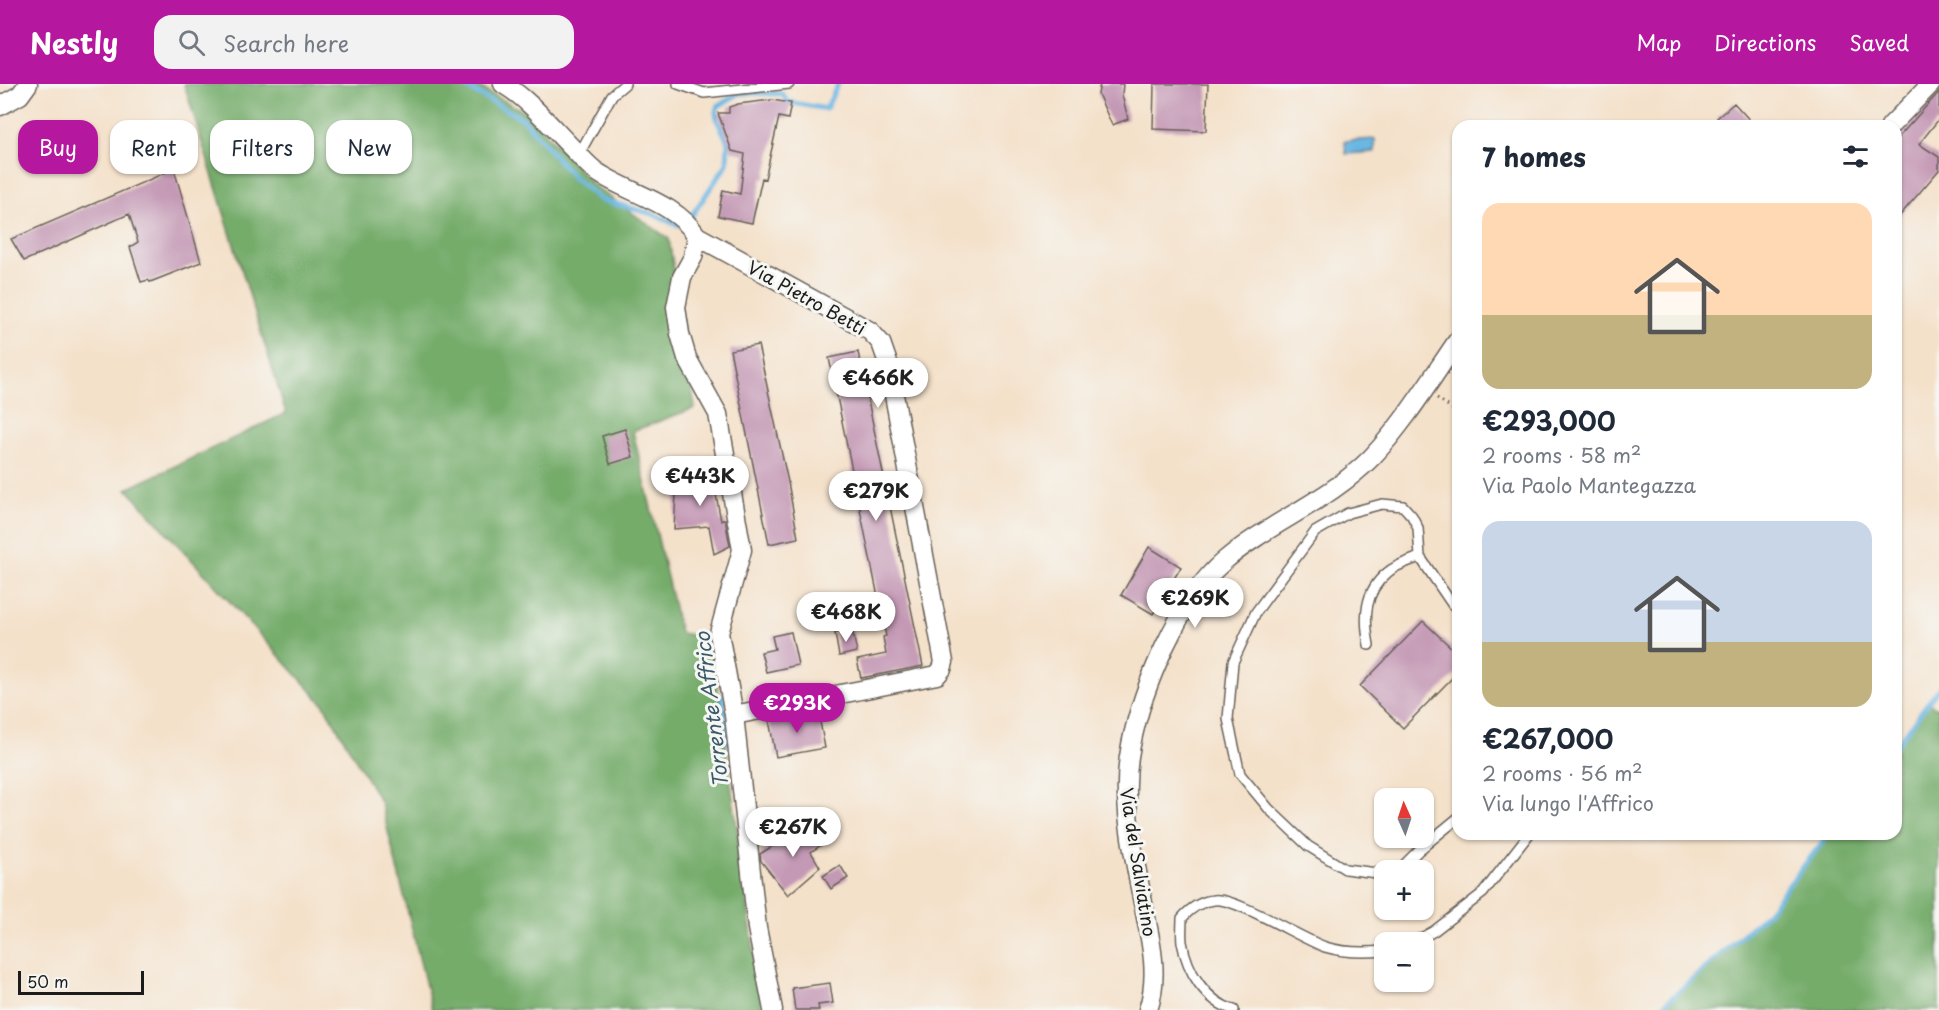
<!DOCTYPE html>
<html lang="en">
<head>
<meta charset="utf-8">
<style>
	:root { --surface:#fff; --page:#f2f2f3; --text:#1f2937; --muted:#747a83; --accent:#b5179e }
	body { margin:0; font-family:"Playpen Sans",sans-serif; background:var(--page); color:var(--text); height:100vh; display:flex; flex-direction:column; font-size:22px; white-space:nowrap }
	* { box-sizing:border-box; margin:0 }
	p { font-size:20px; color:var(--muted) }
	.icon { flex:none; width:33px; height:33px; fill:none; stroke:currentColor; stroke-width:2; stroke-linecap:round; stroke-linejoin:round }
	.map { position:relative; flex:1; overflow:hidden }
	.sheet { position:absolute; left:1452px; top:36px; width:450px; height:720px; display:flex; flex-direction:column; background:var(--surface); border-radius:18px; box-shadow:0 2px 4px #0004 }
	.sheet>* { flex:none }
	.top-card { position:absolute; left:18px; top:36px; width:570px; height:54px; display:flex; gap:12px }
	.needle { width:39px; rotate:357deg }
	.tools { position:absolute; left:1374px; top:704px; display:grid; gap:12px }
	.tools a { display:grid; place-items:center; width:60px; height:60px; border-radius:12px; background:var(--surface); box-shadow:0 2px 4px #0004; font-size:30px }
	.scale { position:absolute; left:18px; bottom:15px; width:126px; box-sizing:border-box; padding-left:6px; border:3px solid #1c1c1c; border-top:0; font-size:16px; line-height:21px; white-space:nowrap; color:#1c1c1c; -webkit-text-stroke:4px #f6f6f2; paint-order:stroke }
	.price { position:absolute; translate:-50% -51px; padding:0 14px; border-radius:21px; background:#fff; color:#222; font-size:20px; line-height:39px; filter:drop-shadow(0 2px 3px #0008) }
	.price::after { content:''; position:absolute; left:50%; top:36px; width:18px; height:14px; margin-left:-9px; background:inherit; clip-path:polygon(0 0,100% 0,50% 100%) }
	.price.active { background:var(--accent); color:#fff }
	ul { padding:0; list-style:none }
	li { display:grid; align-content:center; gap:12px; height:318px; padding:0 30px }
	li span { display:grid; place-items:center; height:186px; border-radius:18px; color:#555 }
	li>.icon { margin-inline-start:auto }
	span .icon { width:108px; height:108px; fill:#fffc; stroke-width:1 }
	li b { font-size:26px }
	h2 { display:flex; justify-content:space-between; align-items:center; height:72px; padding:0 30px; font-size:26px }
	.chip { padding:0 21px; border-radius:18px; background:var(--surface); box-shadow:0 2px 4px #0004; font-size:21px; line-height:54px }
	.chip.active { background:var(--accent); color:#fff }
	header { display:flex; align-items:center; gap:36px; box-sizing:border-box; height:84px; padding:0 30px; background:var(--accent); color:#fff }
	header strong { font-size:28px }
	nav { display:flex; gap:33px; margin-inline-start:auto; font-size:21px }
	.search { width:420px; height:54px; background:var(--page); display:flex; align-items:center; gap:15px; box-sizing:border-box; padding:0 21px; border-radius:18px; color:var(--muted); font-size:22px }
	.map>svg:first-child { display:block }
</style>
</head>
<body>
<header>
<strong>Nestly</strong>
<div class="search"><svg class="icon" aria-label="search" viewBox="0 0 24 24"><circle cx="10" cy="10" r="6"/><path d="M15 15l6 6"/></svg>Search here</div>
<nav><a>Map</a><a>Directions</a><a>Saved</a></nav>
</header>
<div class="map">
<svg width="1939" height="926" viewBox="0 0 1939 926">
	<rect width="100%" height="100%" fill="#f6f6f2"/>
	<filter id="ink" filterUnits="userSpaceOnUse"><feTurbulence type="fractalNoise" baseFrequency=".0167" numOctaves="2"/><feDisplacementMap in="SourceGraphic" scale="12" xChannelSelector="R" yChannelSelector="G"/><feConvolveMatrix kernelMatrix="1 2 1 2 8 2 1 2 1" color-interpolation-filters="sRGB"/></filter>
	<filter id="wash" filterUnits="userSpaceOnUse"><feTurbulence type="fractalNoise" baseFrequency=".008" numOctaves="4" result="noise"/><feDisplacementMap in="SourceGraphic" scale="24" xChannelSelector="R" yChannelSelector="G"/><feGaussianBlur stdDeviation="1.35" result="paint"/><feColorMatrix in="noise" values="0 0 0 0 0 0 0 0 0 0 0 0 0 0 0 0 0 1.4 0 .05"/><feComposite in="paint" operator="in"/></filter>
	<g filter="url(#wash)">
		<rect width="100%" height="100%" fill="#f4e1ca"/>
		<path fill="#74ac6b" stroke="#486444" stroke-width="1.5" d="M184 0H474L527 29 594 102 669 155 695 324 633 347 680 549 711 554 762 926H432L381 719 324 621 127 405 286 329Z
			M1928 619 1939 625V926H1658L1766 830 1829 750H1896V662Z"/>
		<path fill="#68b5e2" stroke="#42687f" stroke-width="1.5" d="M1375 55V68L1346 70 1345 57Z"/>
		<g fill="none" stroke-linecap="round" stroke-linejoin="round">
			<path stroke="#68b5e2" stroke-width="5" d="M460 0 523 35 574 94 601 116 653 130 677 141
				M688 137 727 80 728 58 717 36 716 28 718 22 740 9 782 10 788 18 826 25 838 0
				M722 612 728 659
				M1896 662 1939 604
				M1658 926 1766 830 1829 750"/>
		</g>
		<g id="blocks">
			<path fill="#c499b5" d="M1100 0H1123L1122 11 1128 35 1112 41 1098 10Z
				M1154 0H1208L1206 47 1153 45Z
				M1939 8V35L1919 60 1939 73V86L1896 136V56Z
				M772 16 791 19 788 35 779 33 765 95 762 94 752 139 718 132 723 106 740 110 745 70 732 67 718 29H729V23L738 20Z
				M1734 19 1755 42H1725L1717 34Z
				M174 85 201 178 150 198 148 196 141 198 130 163 138 158 129 130 24 177 11 155Z
				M758 261 788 398 798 454 769 460 730 266Z
				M858 268 923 582 861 594 857 576 886 570 883 553 886 552 829 274Z
				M625 345 633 373 610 380 602 352Z
				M711 384 721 437 725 435 730 462 714 470 709 442 674 445 677 393Z
				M1149 463 1181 483 1153 530 1121 511Z
				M1423 537 1458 570V588L1403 644 1360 602Z
				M852 546 857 568 839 572 835 549Z
				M791 548 798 581 766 588 761 568 775 565 772 552Z
				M818 627 825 664 776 673 769 636Z
				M811 738 824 759 811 768 820 783 788 811 761 777 760 770Z
				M840 781 848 794 831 805 823 792Z
				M830 899 833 919 818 921 819 926H795L792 904Z"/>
		</g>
	</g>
	<g filter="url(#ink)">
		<use href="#blocks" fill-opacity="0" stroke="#686159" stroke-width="1.5"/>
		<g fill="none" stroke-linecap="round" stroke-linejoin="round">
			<g stroke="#686159" stroke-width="12">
				<path id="lane" d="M678 0 704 9 789 0
					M579 70 612 11 625 0
					M1369 561C1364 534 1364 508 1387 489 1395 481 1410 477 1420 473
					M1397 786 1400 785 1419 766 1458 734
					M1384 788 1377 789 1345 785 1308 762 1269 725 1240 690 1228 635 1233 578 1256 528 1315 448 1348 429 1382 420 1403 422 1412 432 1418 444 1420 473 1452 520 1458 525
					M1414 858 1434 847 1483 809 1529 750
					M1234 926C1205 917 1187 887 1182 858 1181 850 1182 841 1182 834 1190 825 1201 817 1214 816 1235 813 1300 854 1325 863 1345 869 1364 869 1384 867"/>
			</g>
			<g stroke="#686159" stroke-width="21">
				<path id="street" d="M503 0C530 16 551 43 574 66 581 73 588 82 597 88 630 110 675 118 697 152L693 173 682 193 676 223 680 250 687 274 718 330 742 466 719 549 734 631 757 844 773 926
					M0 22 20 11 28 0
					M1890 42 1931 0
					M697 152 870 247 881 259 888 279 944 578 942 585 937 591 734 631
					M1148 926C1160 890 1150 854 1143 819 1133 767 1120 714 1131 661 1142 605 1179 515 1224 477 1270 438 1329 417 1372 373 1405 338 1431 295 1458 256"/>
			</g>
			<path stroke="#686159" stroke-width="3" stroke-dasharray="1.5 4.5" stroke-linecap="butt" d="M1437 314 1458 329"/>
			<use href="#lane" stroke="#fff" stroke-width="9"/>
			<use href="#street" stroke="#fff" stroke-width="18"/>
		</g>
	</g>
	<g text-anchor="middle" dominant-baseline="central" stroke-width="6" stroke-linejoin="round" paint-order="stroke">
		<g font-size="18" fill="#1c1c1c" stroke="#f6f6f2">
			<text transform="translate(807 213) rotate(29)">Via Pietro Betti</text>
			<text transform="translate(1139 778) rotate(81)">Via del Salviatino</text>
		</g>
		<g font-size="20" font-style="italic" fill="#3a596b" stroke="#f6f6f2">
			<text transform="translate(711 626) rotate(-97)">Torrente Affrico</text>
		</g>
	</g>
</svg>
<div class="tools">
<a><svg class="needle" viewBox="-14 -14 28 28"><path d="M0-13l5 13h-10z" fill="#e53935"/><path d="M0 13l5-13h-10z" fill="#747a83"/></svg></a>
<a>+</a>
<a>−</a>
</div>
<div class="scale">50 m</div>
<b class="price" style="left:878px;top:325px">€466K</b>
<b class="price" style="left:700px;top:423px">€443K</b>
<b class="price" style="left:876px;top:438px">€279K</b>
<b class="price" style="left:1195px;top:545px">€269K</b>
<b class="price" style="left:846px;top:559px">€468K</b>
<b class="price active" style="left:797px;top:650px">€293K</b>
<b class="price" style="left:793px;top:774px">€267K</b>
<div class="top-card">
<a class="chip active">Buy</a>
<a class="chip">Rent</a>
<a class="chip">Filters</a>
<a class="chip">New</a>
</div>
<section class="sheet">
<h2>7 homes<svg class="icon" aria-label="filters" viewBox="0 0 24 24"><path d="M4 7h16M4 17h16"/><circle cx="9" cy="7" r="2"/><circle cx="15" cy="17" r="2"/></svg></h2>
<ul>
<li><span style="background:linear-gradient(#ffd9b3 60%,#c2b280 0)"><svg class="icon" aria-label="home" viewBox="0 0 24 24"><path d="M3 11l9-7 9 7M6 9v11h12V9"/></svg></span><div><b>€293,000</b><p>2 rooms · 58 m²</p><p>Via Paolo Mantegazza</p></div></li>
<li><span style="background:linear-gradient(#c9d6e8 65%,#c2b280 0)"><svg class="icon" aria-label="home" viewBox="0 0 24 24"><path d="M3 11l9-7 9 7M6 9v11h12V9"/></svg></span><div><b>€267,000</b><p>2 rooms · 56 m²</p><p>Via lungo l'Affrico</p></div></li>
</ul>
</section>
</div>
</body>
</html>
